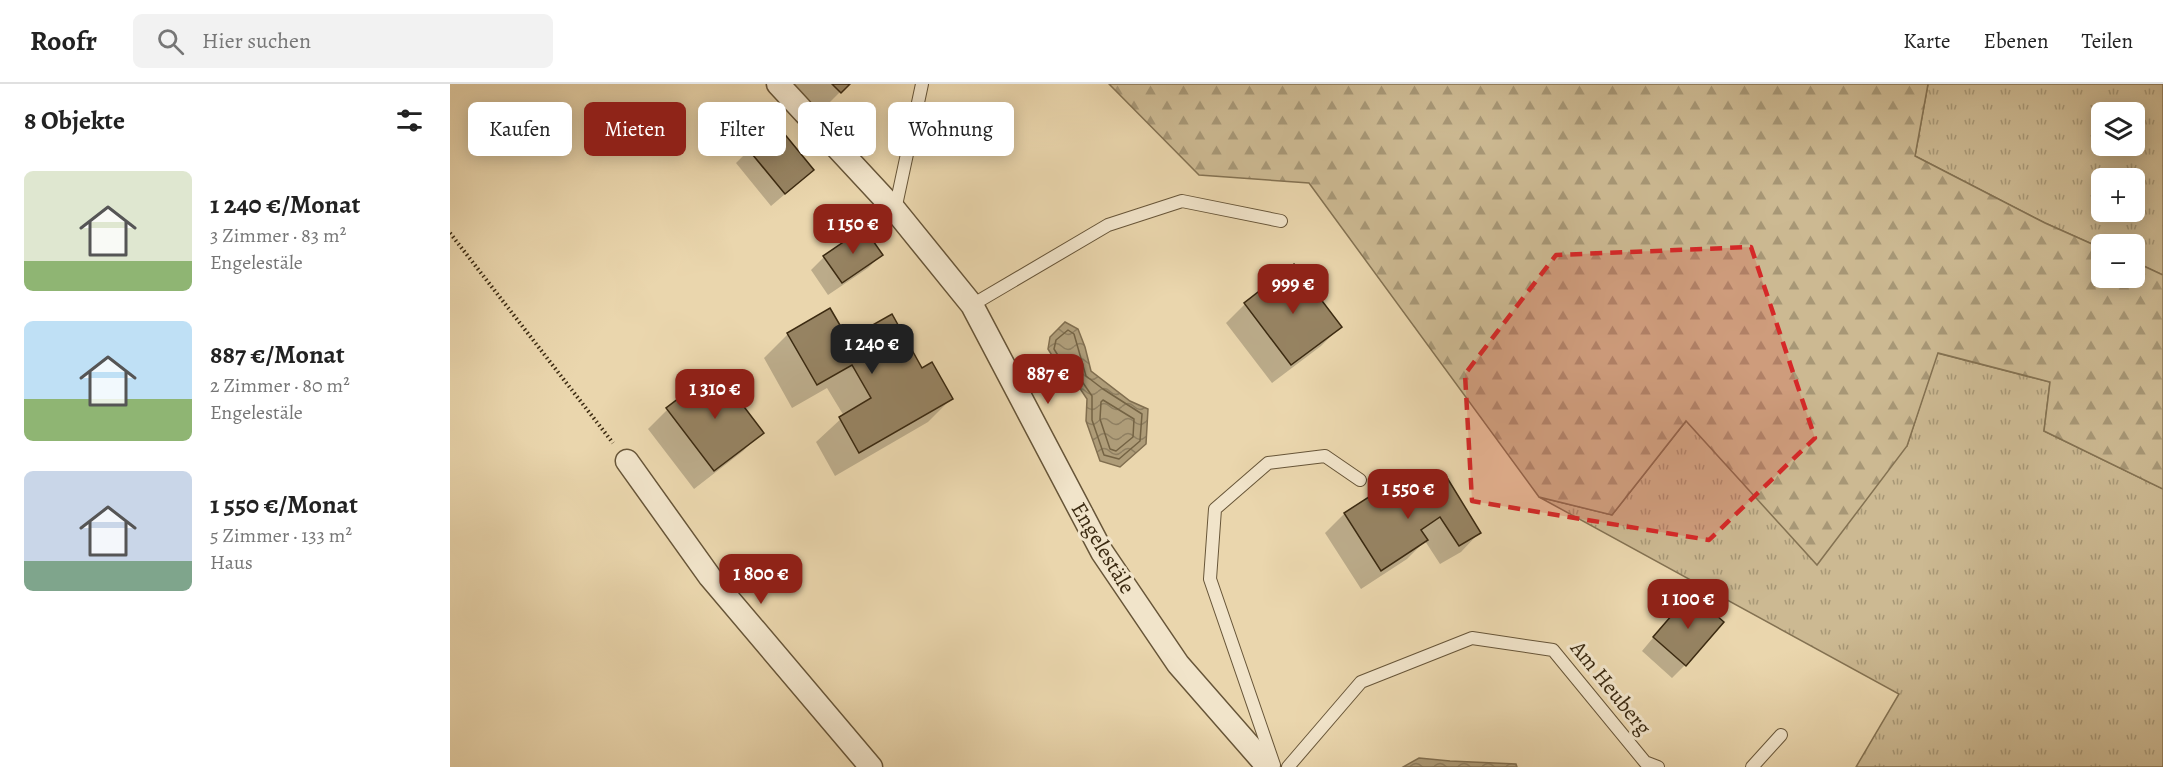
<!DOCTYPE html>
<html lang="de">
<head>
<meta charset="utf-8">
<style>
	:root { --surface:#fff; --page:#f2f2f2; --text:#222; --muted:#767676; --line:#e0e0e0; --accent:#8f2418 }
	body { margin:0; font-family:Alegreya,serif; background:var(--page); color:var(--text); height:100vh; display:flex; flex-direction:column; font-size:22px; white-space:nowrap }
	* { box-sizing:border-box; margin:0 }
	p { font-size:20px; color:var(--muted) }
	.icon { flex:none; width:33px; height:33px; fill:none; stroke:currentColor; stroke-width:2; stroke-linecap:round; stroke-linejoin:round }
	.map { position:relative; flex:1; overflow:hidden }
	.sheet { display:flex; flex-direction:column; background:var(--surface); width:450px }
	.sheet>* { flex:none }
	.guide { position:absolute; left:18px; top:18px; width:570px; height:54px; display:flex; gap:12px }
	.fabs { position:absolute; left:1641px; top:18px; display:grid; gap:12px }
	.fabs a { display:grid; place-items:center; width:54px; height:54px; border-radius:9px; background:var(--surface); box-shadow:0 3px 15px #0003; font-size:30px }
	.price { position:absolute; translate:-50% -51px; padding:0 14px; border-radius:12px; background:var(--accent); color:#fff; font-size:20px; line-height:39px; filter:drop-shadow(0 2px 3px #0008) }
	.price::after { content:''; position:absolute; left:50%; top:36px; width:18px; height:14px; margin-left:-9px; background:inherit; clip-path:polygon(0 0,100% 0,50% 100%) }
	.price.active { background:#222; color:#fff }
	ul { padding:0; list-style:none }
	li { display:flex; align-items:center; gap:18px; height:150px; padding:0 24px }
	li span { display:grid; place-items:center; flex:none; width:168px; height:120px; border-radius:9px; color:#555 }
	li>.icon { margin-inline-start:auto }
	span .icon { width:72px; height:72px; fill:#fffc; stroke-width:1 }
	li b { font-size:26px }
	h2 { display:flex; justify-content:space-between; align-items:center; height:72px; padding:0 24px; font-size:26px }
	.tag { padding:0 21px; border-radius:9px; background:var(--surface); box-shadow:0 3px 15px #0003; font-size:21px; line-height:54px }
	.tag.active { background:var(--accent); color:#fff }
	header { display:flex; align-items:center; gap:36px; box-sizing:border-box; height:84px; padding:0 30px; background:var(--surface); border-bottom:2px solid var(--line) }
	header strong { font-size:28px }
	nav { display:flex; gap:33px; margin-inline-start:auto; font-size:21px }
	.search { width:420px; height:54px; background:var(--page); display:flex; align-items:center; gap:15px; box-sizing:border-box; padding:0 21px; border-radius:9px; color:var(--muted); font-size:22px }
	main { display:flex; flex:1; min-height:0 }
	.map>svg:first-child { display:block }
</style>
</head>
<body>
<header>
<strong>Roofr</strong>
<div class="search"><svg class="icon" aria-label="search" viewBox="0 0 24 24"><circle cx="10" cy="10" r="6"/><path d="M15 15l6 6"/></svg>Hier suchen</div>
<nav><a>Karte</a><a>Ebenen</a><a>Teilen</a></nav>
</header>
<main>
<section class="sheet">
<h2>8 Objekte<svg class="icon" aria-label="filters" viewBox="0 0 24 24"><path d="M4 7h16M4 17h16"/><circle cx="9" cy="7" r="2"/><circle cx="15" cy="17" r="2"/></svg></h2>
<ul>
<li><span style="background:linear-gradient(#dfe7d0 75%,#8fb573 0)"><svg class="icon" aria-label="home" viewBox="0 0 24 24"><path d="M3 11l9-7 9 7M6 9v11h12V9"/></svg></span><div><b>1 240 €/Monat</b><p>3 Zimmer · 83 m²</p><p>Engelestäle</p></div></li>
<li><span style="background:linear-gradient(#bfe0f5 65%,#8fb573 0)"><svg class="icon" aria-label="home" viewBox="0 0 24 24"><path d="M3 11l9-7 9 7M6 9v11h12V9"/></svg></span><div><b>887 €/Monat</b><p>2 Zimmer · 80 m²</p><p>Engelestäle</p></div></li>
<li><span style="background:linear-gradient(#c9d6e8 75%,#7fa58c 0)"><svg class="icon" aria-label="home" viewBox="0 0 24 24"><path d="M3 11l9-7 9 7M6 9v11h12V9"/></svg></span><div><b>1 550 €/Monat</b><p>5 Zimmer · 133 m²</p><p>Haus</p></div></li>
</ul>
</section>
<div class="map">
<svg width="1713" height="683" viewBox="0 0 1713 683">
	<defs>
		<pattern id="grass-tufts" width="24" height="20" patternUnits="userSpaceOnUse" patternTransform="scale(1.5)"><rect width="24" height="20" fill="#ccb992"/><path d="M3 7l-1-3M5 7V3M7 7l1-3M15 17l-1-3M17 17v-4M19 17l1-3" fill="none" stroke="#a79776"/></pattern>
		<pattern id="forest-firs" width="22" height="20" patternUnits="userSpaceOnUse" patternTransform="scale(1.5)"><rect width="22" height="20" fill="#ccb992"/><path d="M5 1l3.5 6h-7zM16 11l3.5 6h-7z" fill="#a79776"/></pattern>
		<pattern id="water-waves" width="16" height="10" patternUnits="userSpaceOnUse" patternTransform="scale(1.5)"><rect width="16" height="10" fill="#ae9c78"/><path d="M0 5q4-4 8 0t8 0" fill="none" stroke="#8f7f61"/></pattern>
	</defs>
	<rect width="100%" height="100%" fill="#ead6ad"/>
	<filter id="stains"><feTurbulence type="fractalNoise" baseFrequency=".00333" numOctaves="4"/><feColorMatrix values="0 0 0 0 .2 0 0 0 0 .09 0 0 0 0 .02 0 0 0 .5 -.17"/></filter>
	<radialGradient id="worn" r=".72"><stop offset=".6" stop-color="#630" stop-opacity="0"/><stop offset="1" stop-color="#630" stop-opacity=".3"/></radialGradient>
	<path fill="url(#grass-tufts)" stroke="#847252" stroke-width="1.5" fill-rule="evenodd" d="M1478 0H1713V191L1685 178 1684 160H1652L1651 164 1595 139 1465 72ZM1652 28H1684V62H1652ZM1652 94H1684V128H1652Z
		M1487 269 1600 298 1594 347 1713 405V683H1406L1449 610 1089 413 1162 431 1236 337 1457 362Z"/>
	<path fill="url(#forest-firs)" stroke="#847252" stroke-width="1.5" d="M659 0H1478L1465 72 1595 139 1651 164 1652 194H1684L1685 178 1713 191V405L1594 347 1600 298 1488 269 1457 362 1367 481 1236 337 1162 431 1089 413 859 99 749 91Z"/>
	<path fill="url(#water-waves)" stroke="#806e4f" stroke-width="1.5" d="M615 238 628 245 635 263 641 287 680 317 698 325 696 360 670 383 650 377 636 337 637 315 625 297 616 294 598 265 600 253Z
		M969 674 1000 677 1066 680 1067 683H953Z"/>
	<path fill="#0003" d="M344 0H398L371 27Z
		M299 66 348 99 321 122 286 79Z
		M431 171 418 184 378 211 361 186 374 173Z
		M795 220 890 243 871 262 822 299 776 239Z
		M338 250 397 258 471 286 501 315 478 338 385 392 366 358 394 332 377 304 342 324 314 274Z
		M266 288 312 348 293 367 244 405 198 345 217 326Z
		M996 394 1029 449 1011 468 990 480 975 457 957 475 911 505 875 449 894 430 942 400 954 419Z
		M1228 524 1235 581 1222 594 1192 567Z"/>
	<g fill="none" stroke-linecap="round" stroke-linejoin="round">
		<path stroke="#746344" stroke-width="1.5" d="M618 246 624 250 636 292 653 305 692 330 690 357 669 375 654 371 642 336V312L629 293 619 289 604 265 606 256Z
			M653 316 684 335 683 353 666 367 660 365 650 335 651 318Z"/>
	</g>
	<path fill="#968362" stroke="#3b2a11" stroke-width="1.5" d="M382 0H400L391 9Z
		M328 42 364 86 335 110 298 65Z
		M414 144 433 171 392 199 373 172Z
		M844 180 892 243 841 281 794 219Z
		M380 224 398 255 442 230 472 284 482 278 503 315 409 369 389 333 421 314 402 281 367 301 337 249Z
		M266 286 314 349 264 387 216 324Z
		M996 392 1031 449 1009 462 990 433 971 446 978 456 931 487 894 429 942 398 955 417Z
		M1241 509 1274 538 1236 582 1203 553Z"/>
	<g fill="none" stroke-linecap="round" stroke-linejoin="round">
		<g stroke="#675538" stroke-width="14">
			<path id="lane" d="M445 126 472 0
				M522 221 658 141 732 117 831 137
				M824 681 760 495 765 425 818 379 875 372 910 396
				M838 683 911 598 1022 554 1103 566 1195 678 1208 683
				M1302 683 1331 651"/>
		</g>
		<g stroke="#675538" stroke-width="25">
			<path id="street" d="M328 0 445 126 522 221 652 468 728 580 818 683
				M177 377 260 493 421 683"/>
		</g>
		<path stroke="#3b2a11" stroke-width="4" stroke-dasharray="1.5 3" stroke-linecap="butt" d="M0 149 163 359"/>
		<use href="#lane" stroke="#f1e4ca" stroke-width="12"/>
		<use href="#street" stroke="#f1e4ca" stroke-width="22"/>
	</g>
	<path fill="#d62828" fill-opacity="0.2" stroke="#d62828" stroke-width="4.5" stroke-dasharray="12 8" stroke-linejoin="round" d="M1301 163 1365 354 1259 456 1022 417 1015 290 1106 171Z"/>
	<g text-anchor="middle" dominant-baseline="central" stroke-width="6" stroke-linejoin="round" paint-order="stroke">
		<g font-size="22" fill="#3b2a11" stroke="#f1e4ca">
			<text transform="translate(653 464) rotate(59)">Engelestäle</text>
			<text transform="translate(1161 604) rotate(51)">Am Heuberg</text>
		</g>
	</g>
	<rect width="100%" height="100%" filter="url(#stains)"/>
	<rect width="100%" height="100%" fill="url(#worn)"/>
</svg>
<div class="fabs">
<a><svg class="icon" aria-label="layers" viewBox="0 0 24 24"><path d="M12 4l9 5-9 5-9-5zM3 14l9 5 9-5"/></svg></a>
<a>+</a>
<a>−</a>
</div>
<b class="price" style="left:403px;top:171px">1 150 €</b>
<b class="price" style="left:843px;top:231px">999 €</b>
<b class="price active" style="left:422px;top:291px">1 240 €</b>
<b class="price" style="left:598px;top:321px">887 €</b>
<b class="price" style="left:265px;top:336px">1 310 €</b>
<b class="price" style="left:958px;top:436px">1 550 €</b>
<b class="price" style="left:311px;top:521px">1 800 €</b>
<b class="price" style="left:1238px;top:546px">1 100 €</b>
<div class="guide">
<a class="tag">Kaufen</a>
<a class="tag active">Mieten</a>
<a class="tag">Filter</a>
<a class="tag">Neu</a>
<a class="tag">Wohnung</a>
</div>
</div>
</main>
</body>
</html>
